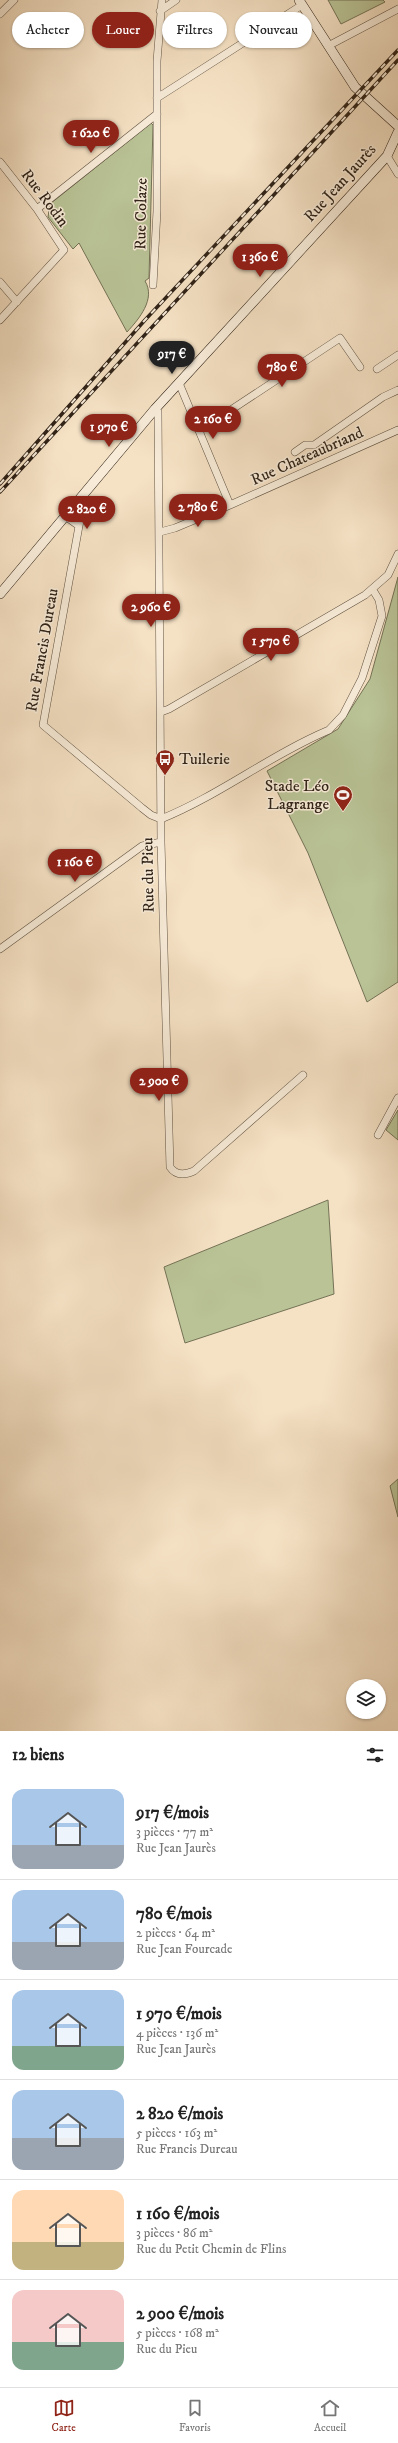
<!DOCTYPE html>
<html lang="fr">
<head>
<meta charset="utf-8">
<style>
	:root { --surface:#fff; --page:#f2f2f2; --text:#222; --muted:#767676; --line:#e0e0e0; --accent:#8f2418 }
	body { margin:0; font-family:"IM FELL DW Pica",serif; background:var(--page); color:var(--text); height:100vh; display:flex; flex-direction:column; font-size:15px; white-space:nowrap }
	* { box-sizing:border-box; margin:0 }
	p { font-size:13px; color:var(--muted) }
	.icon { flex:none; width:22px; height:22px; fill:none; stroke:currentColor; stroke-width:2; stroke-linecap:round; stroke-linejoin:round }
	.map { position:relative; height:1731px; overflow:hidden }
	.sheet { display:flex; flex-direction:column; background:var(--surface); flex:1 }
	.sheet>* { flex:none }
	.top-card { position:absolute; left:12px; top:12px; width:374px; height:36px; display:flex; gap:8px }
	.fabs { position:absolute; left:346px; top:1679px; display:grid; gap:8px }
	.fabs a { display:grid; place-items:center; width:40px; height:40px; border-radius:50%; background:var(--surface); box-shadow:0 1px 3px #0004; font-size:20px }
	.price { position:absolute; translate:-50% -34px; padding:0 9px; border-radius:14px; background:var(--accent); color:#fff; font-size:13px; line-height:26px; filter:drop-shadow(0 1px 2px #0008) }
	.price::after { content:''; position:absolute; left:50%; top:24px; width:12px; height:9px; margin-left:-6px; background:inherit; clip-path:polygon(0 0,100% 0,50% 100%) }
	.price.active { background:#222; color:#fff }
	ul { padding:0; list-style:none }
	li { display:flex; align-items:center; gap:12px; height:100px; padding:0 12px }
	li+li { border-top:1px solid var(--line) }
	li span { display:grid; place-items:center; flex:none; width:112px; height:80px; border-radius:12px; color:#555 }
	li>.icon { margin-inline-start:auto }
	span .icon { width:48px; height:48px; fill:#fffc; stroke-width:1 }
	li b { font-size:17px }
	h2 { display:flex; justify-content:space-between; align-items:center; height:48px; padding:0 12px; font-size:17px }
	.pill { padding:0 14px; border-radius:18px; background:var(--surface); box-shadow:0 1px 3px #0004; font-size:14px; line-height:36px }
	.pill.active { background:var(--accent); color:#fff }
	.dock { display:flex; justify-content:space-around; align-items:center; height:56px; border-top:1px solid var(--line); background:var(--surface); font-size:11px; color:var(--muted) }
	.dock a { display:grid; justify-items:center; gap:2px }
	.dock .active { color:var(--accent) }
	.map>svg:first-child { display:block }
</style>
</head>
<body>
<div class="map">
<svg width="398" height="1731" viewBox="0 0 398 1731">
	<rect width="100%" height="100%" fill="#f5e1c4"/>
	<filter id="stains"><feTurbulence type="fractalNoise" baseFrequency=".005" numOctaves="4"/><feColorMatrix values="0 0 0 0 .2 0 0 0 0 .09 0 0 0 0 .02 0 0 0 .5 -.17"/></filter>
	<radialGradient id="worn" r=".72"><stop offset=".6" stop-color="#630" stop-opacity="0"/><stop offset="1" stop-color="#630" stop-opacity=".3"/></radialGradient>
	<path fill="#b9c396" stroke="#747256" d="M328 0H383L385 2 341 24Z
		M151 123 153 125 149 278 145 281C156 299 139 319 127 332L79 243 73 249 48 217 50 204Z
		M398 577V982L367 1002 308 853 267 771 338 729 370 679Z
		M398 1110V1140L386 1130Z
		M328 1200 334 1294 185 1343 164 1267Z
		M398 1479V1517L390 1486Z"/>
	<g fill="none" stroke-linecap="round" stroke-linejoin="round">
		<g stroke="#605242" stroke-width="8">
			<path id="street" d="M160 11 176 0
				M0 14 14 0
				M328 46 398 9
				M157 98 302 5
				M387 156 398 174
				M0 162 37 209 64 250 0 320
				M37 209 157 114
				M0 282 17 302
				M153 285 157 211V61L162 0
				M377 369 398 355
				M179 383 230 505
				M155 409 158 412 161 842 170 1167C176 1176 185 1175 194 1171L303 1075
				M199 431 340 338 360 367
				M295 452 305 445H314L383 397 398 390
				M65 516 79 526 81 516 73 507
				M79 526 43 725 142 808 151 815 161 819C220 795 270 755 329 730L343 715 362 678 382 616 379 600 373 590
				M160 532 175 528 230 505 398 430
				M161 712 169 709 365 595 388 575 398 554
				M0 949 142 846 161 842
				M378 1135 398 1098"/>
		</g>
		<g stroke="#2f2217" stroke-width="10">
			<path id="secondary" d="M299 0 355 87 398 126
				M0 594 155 409 387 156 398 132"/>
		</g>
		<use href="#street" stroke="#f8ecd9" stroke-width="7"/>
		<use href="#secondary" stroke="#f8ecd9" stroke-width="9"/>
		<g stroke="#2f2217" stroke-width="3.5">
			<path id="rail" d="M0 484 145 320 398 50
				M0 492 398 60"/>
		</g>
		<use href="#rail" stroke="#f8ecd9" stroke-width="2" stroke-dasharray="6" stroke-linecap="butt"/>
	</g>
	<defs>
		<g id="bus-pin" transform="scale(1)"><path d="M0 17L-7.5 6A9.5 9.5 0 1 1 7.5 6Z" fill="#8f2418" stroke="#f8ecd9"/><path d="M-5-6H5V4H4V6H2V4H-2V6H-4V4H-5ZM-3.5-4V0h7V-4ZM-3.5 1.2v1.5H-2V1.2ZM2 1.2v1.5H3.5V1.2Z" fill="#fff"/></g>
		<g id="stadium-pin" transform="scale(1)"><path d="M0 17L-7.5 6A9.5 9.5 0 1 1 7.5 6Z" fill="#8f2418" stroke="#f8ecd9"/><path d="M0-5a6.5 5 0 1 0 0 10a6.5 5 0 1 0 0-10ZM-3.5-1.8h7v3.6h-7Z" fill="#fff"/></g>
	</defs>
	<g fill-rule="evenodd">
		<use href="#bus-pin" x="165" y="759"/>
		<use href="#stadium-pin" x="343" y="795"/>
	</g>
	<g text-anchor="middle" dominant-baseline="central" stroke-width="3" stroke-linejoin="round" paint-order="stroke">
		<g font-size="16" fill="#2f2217" stroke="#f8ecd9">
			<text transform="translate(340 183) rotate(-48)">Rue Jean Jaurès</text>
			<text transform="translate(45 198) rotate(53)">Rue Rodin</text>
			<text transform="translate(141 214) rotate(-89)">Rue Colaze</text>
			<text transform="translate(307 456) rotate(-24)">Rue Chateaubriand</text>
			<text transform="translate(42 650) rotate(-80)">Rue Francis Dureau</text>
			<text transform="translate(148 875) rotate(-91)">Rue du Pieu</text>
		</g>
		<g font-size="16" fill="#2f2217" stroke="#f8ecd9" text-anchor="start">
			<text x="179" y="759">Tuilerie</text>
			<text x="329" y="786" text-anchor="end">Stade Léo<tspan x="329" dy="18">Lagrange</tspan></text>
		</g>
	</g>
	<rect width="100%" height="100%" filter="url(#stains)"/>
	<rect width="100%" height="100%" fill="url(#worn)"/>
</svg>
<div class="fabs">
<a><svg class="icon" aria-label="layers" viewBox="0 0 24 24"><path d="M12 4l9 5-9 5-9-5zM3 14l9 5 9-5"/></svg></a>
</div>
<b class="price" style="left:91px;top:154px">1 620 €</b>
<b class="price" style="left:260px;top:278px">1 360 €</b>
<b class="price active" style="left:172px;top:375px">917 €</b>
<b class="price" style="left:282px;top:388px">780 €</b>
<b class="price" style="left:213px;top:440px">2 160 €</b>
<b class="price" style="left:109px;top:448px">1 970 €</b>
<b class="price" style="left:198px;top:528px">2 780 €</b>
<b class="price" style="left:87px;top:530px">2 820 €</b>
<b class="price" style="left:151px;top:628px">2 960 €</b>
<b class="price" style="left:271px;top:662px">1 570 €</b>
<b class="price" style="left:75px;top:883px">1 160 €</b>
<b class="price" style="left:159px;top:1102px">2 900 €</b>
<div class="top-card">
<a class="pill">Acheter</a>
<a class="pill active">Louer</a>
<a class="pill">Filtres</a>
<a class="pill">Nouveau</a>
</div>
</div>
<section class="sheet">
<h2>12 biens<svg class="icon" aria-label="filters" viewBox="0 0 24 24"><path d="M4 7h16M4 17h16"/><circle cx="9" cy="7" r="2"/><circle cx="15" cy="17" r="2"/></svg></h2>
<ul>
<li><span style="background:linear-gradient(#a9c7e8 70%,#9aa5b1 0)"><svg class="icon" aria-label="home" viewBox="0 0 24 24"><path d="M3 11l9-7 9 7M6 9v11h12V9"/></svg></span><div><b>917 €/mois</b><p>3 pièces · 77 m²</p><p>Rue Jean Jaurès</p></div></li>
<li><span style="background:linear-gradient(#a9c7e8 65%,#9aa5b1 0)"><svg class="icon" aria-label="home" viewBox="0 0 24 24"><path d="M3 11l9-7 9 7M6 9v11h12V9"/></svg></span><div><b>780 €/mois</b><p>2 pièces · 64 m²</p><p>Rue Jean Fourcade</p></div></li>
<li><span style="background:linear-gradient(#a9c7e8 70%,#7fa58c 0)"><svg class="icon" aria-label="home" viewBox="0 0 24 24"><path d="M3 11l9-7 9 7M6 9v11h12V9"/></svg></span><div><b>1 970 €/mois</b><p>4 pièces · 136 m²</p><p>Rue Jean Jaurès</p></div></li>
<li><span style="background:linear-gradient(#a9c7e8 60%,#9aa5b1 0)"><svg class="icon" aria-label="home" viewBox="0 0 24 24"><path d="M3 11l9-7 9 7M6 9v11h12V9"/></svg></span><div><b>2 820 €/mois</b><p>5 pièces · 163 m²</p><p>Rue Francis Dureau</p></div></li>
<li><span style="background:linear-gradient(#ffd9b3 65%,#c2b280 0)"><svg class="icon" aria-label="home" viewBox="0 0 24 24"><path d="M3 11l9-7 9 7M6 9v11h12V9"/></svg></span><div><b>1 160 €/mois</b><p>3 pièces · 86 m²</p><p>Rue du Petit Chemin de Flins</p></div></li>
<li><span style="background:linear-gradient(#f6c9c9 65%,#7fa58c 0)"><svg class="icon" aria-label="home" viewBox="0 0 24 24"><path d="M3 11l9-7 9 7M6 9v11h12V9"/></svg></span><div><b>2 900 €/mois</b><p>5 pièces · 168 m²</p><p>Rue du Pieu</p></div></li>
</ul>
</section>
<nav class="dock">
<a class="active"><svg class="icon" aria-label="map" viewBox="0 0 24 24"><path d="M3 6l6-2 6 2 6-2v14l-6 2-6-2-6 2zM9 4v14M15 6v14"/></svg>Carte</a>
<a><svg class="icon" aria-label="saved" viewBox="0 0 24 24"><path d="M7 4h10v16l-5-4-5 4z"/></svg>Favoris</a>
<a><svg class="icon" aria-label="home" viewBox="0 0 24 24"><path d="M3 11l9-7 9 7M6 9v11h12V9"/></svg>Accueil</a>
</nav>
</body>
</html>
